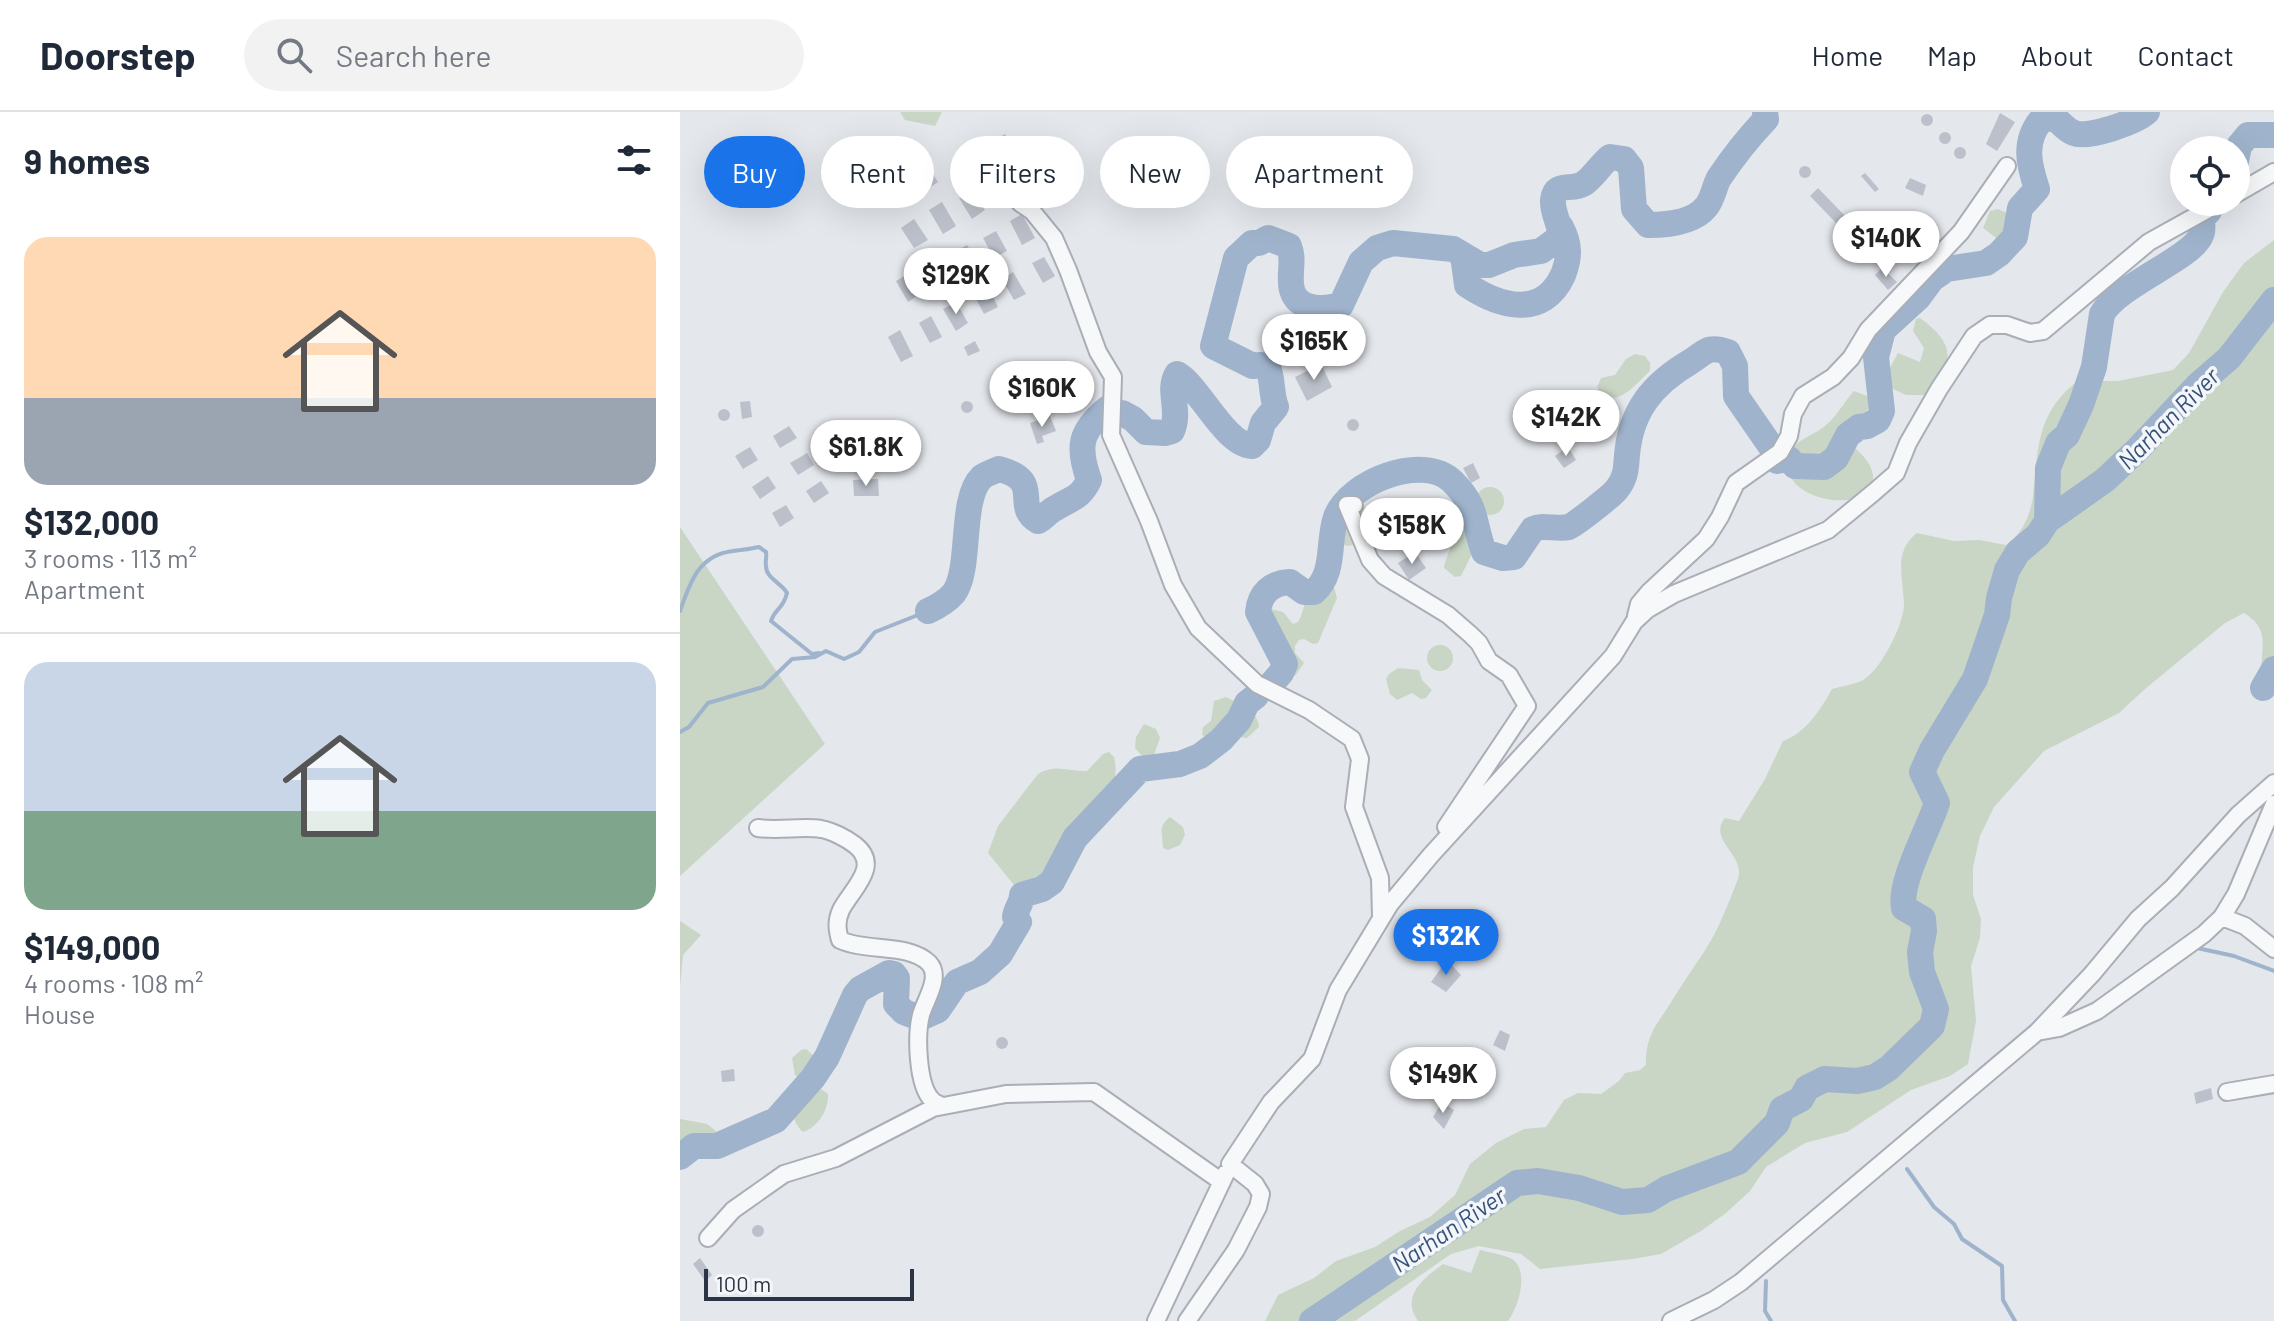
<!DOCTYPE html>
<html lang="en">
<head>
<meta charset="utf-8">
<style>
	:root { --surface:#fff; --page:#f2f2f3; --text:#1f2937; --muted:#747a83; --line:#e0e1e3; --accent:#1a73e8 }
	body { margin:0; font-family:Barlow,sans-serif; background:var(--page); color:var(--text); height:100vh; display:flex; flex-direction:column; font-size:30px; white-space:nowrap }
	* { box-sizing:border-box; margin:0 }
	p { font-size:26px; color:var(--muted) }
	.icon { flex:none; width:44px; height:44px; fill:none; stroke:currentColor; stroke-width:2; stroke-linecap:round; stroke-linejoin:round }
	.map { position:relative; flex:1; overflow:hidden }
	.drawer { display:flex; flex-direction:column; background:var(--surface); width:680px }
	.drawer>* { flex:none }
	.guide { position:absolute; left:24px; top:24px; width:760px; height:72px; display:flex; gap:16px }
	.fabs { position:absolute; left:1490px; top:24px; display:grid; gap:16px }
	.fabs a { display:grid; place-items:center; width:80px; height:80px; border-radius:50%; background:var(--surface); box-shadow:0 8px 32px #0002; font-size:40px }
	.scale { position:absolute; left:24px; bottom:20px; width:210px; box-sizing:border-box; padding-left:8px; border:4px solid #2b3445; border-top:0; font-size:22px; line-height:28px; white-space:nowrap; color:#2b3445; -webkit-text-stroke:6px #f4f6f9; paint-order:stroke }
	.price { position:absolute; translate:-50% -68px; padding:0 18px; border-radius:28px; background:#fff; color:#222; font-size:26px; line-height:52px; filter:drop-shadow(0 2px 4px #0008) }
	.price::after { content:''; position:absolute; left:50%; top:48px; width:24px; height:18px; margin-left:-12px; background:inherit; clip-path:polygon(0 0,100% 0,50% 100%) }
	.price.active { background:var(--accent); color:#fff }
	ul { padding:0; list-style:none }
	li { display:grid; align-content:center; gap:16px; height:424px; padding:0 24px }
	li+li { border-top:2px solid var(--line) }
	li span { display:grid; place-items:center; height:248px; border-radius:24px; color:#555 }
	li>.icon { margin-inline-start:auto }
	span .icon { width:144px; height:144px; fill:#fffc; stroke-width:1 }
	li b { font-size:34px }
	h2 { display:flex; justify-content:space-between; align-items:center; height:96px; padding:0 24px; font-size:34px }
	.chip { padding:0 28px; border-radius:36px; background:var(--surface); box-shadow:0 8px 32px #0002; font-size:28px; line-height:72px }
	.chip.active { background:var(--accent); color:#fff }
	header { display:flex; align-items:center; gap:48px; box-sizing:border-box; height:112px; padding:0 40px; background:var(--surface); border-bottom:2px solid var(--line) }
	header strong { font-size:38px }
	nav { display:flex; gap:44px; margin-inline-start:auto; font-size:28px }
	.search { width:560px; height:72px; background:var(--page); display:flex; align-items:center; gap:20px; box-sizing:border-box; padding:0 28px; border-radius:44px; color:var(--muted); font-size:30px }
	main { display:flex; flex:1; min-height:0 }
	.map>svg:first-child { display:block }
</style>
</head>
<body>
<header>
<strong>Doorstep</strong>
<div class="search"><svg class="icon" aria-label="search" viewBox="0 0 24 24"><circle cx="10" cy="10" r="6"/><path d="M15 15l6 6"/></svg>Search here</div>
<nav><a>Home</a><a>Map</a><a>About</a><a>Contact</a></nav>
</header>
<main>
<section class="drawer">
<h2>9 homes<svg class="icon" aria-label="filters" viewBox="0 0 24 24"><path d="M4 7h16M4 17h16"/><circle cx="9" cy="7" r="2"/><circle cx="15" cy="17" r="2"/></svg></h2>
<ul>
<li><span style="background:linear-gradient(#ffd9b3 65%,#9aa5b1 0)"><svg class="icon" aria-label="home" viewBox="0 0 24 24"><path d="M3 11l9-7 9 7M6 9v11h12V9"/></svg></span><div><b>$132,000</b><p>3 rooms · 113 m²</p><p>Apartment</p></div></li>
<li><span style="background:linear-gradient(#c9d6e8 60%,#7fa58c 0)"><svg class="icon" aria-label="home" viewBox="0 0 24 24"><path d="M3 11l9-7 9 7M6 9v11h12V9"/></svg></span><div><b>$149,000</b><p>4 rooms · 108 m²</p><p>House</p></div></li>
</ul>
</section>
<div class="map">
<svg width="1594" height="1209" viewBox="0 0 1594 1209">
	<rect width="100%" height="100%" fill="#e4e7ec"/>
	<path fill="#c9d6c5" d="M220 0H262L255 14 225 8Z
		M1318 97 1327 101 1332 108 1325 127 1319 128 1303 116 1310 99Z
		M1594 128V576L1582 569C1578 541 1594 519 1564 501L1545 511 1465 577 1439 601 1364 639 1314 695 1300 724 1293 755V783L1301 807 1300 826 1291 854 1296 909 1288 952 1270 964 1231 978 1167 1020 1125 1031 1086 1055 1070 1079 1046 1101 1021 1119 981 1142 952 1147 860 1157 841 1142 799 1134 771 1142 675 1209H585L598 1183 634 1166 656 1149 695 1135 720 1119 750 1105 775 1083 790 1052 816 1031 844 1017 866 1015 884 988 898 981 921 982 939 969 945 961 960 958 966 953C965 922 978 912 993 887 1003 871 1013 856 1024 840 1039 817 1048 792 1058 767 1066 743 1027 728 1045 706L1059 709 1085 667 1103 629C1125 622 1141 597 1152 577 1162 574 1174 573 1183 568 1200 559 1225 511 1224 491 1223 466 1213 439 1237 421L1274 429 1299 428 1326 433C1379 395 1329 320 1398 269H1438L1493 258 1509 241 1543 180 1564 151Z
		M1240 206C1277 233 1275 251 1244 283H1226L1207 274 1205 265 1218 241 1240 250 1244 236 1233 219 1236 207Z
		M955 242 965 244 970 251V259C955 272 941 294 920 283L917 275 921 266 935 263 946 247Z
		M1174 279 1192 286V294L1171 311 1165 324C1173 337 1192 347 1193 364 1196 406 1094 390 1109 344 1116 325 1133 325 1146 313 1157 304 1164 290 1174 279Z
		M796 389a14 14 0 1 1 28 0a14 14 0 1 1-28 0Z
		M679 391 691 400 706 402 723 421 720 429 707 428 699 436H693L684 429 669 434 660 432C652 418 660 405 667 393Z
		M0 415 145 632 0 764Z
		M788 416 802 421 808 429 791 444 781 464 775 465 764 456C764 451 774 427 777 421Z
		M642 462 652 468 657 486 638 531 633 532 624 527 619 528 615 534V541L624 551 615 564C595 551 562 517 591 497L603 500 613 512 618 510C627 496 625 470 642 462Z
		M747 546a13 13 0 1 1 26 0a13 13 0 1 1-26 0Z
		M718 556 739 558 742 568 752 578 746 586 741 587 732 581 717 588 710 582 706 567 709 562Z
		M546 585C558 591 579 600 579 615L567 626 560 625 547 615 532 628 522 623 523 615 531 609 534 589Z
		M464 612 476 617 480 626 474 643 463 645 455 636 456 625Z
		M429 640 434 645C441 670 423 701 404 717 394 725 383 729 374 739L381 756V764L352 784 342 783 308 741 318 714 358 662C376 651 389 660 407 659L423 642Z
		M490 705 503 715 505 723 500 733 488 738 483 736C483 722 477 715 490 705Z
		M0 809 21 823 3 843 0 875Z
		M126 937 135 945 134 954 123 966 120 967 115 963 112 946 121 938Z
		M135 973 148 982C149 998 138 1015 123 1020 104 1002 117 986 135 973Z
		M0 1007 27 1012 37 1020 36 1036 30 1044 24 1045 0 1034Z
		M800 1138C808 1140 825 1143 832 1147 850 1159 838 1196 828 1209H738C720 1184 744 1166 763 1152L791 1161Z"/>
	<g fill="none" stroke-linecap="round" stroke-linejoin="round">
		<path stroke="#9fb4cc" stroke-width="4" d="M0 499C10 471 18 443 53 439 62 438 70 437 79 435L86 440C87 445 85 449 86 454 86 467 102 471 107 481 103 498 95 496 91 509L132 542 139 541
			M0 620 9 615 28 591 83 575 112 547 135 545 146 539 164 547 179 540 195 520 248 499
			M1517 836 1554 844 1594 859
			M1227 1057 1254 1095 1274 1112 1282 1127 1322 1154 1323 1188 1335 1209
			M1086 1169 1085 1199 1091 1209"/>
		<path stroke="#9fb4cc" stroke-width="26" d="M1556 49 1559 34 1568 23H1594
			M783 143 787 173C820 195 863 207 883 163 890 145 890 132 881 115
			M442 301 453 307 466 320 485 321 492 319C501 299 487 279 497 262 519 274 545 333 572 334L578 328 583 311 596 295C591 282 593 271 589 258L581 253 573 254 533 234 556 146 572 131H579L588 126 609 134C615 148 608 163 612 178 618 199 645 198 661 193L681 150 697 136 713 131 773 137 800 153H809L834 143 861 139 880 125C881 112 872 102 873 88 875 69 891 79 903 72 912 67 921 52 930 45L944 47 951 56 954 97 968 113C987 113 1013 111 1026 95 1033 87 1034 75 1039 66 1053 45 1069 25 1086 7L1085 0
			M1101 347 1097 349 1109 347 1115 354 1144 355 1156 346 1168 323 1179 315 1187 314 1198 308 1202 299 1196 245 1203 218 1238 186 1252 167 1267 157 1306 151 1319 142 1335 125 1340 96 1357 77C1349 53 1343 30 1361 8 1383 3 1378 15 1394 21 1408 27 1456 10 1467 0
			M1367 409 1425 368 1458 337 1519 272 1549 246 1594 188
			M248 499C257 495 267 489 274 481 292 456 279 387 302 365 306 362 315 359 319 357 365 369 332 394 358 409 364 406 368 400 374 397 391 386 400 387 409 368 397 334 400 319 428 296
			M588 576 601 561 605 552 578 500C580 481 591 471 610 470L624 480H634C656 460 647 431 656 405 669 370 742 341 772 369 799 396 792 408 804 440L823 446 834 445 853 417C864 412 876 418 889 415 893 414 933 383 937 377 946 366 946 356 947 343 951 298 973 272 1010 250 1026 240 1027 233 1048 240L1055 254 1056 284 1094 339
			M1583 576 1594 557
			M0 1045 14 1034H37L96 1008 133 966 147 945 175 883 180 877 209 861 214 862 217 866 216 892 224 900 240 906 258 898 277 870 300 860 320 842 339 810 335 805C336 796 342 792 342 783L362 777 372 770 395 726 460 657 500 652 520 644 541 628 559 608 567 591 576 584
			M632 1209 837 1071 858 1069 899 1076 942 1090 968 1088 986 1077 1058 1050 1097 1011 1102 997 1121 987 1127 976 1145 967 1177 969 1195 965 1209 956 1252 914 1256 897 1242 860 1240 840 1244 819 1243 807 1224 796C1218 772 1249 716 1257 691L1242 660 1252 638 1295 567 1317 503 1319 486 1327 458 1338 440 1358 423 1367 409 1368 356 1378 331 1387 323 1401 293 1414 255 1422 202C1438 173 1513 146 1521 123 1524 118 1521 111 1523 105L1529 99"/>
	</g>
	<path fill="#bbc0ca" d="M1320 1 1335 10 1317 39 1306 32Z
		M1241 8a6 6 0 1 1 12 0a6 6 0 1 1-12 0Z
		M1259 26a6 6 0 1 1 12 0a6 6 0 1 1-12 0Z
		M325 22 332 36 316 45 308 32Z
		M1274 41a6 6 0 1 1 12 0a6 6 0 1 1-12 0Z
		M1119 60a6 6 0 1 1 12 0a6 6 0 1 1-12 0Z
		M249 56 258 70 243 80 234 66Z
		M1185 61 1199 77 1195 80 1181 64Z
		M320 62 333 82 319 90 307 70Z
		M1230 66 1246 73 1243 84 1225 76Z
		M1138 76 1166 105 1159 114 1130 84Z
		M292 78 305 98 292 107 279 86Z
		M262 90 276 114 263 122 249 98Z
		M342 102 355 126 342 133 330 109Z
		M234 107 248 128 234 136 221 116Z
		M1204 119a6 6 0 1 1 12 0a6 6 0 1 1-12 0Z
		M316 119 327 139 314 146 303 126Z
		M287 133 299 153 286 161 273 141Z
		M364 145 375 164 363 171 352 151Z
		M254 148 268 169 256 177 242 156Z
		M1202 156 1217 170 1208 178 1195 163Z
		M333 160 346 182 334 188 322 167Z
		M228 162 240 182 228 190 216 169Z
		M308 175 318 195 304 202 294 183Z
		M276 190 288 211 276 219 263 197Z
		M251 204 262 225 250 231 239 211Z
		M220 218 233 244 221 250 208 225Z
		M295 229 300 239 288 244 284 235Z
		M641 252 652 275 627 289 615 265Z
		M70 289 72 305 62 307 60 290Z
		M281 295a6 6 0 1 1 12 0a6 6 0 1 1-12 0Z
		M38 303a6 6 0 1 1 12 0a6 6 0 1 1-12 0Z
		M370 304 376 319 362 324 364 330 357 332 350 311Z
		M667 313a6 6 0 1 1 12 0a6 6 0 1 1-12 0Z
		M109 314 117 326 100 336 93 324Z
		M70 335 78 348 63 357 55 344Z
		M888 335 896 348 884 356 875 344Z
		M127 341 134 353 118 363 110 351Z
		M793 351 800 366 791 371 783 356Z
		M88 364 96 376 80 387 72 375Z
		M198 367 199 384H174L173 368Z
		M141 369 149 381 134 391 126 379Z
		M720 393a6 6 0 1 1 12 0a6 6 0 1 1-12 0Z
		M106 393 114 406 100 415 92 401Z
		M735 440 746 456 729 468 718 451Z
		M767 848 781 863 766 880 751 870Z
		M820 918 830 923 825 939 813 933Z
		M316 931a6 6 0 1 1 12 0a6 6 0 1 1-12 0Z
		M54 957 55 969 42 970 41 959Z
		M779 967 789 969 785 981 774 978Z
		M1531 976 1533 987 1516 992 1514 981Z
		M762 990 774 998 764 1017 753 1005Z
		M72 1119a6 6 0 1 1 12 0a6 6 0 1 1-12 0Z
		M20 1146 32 1163 25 1169 13 1152Z"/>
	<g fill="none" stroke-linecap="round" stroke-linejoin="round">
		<g stroke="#a9aeb7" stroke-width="20">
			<path id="minor" d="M1556 82 1594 60
				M340 91 352 99 374 126 388 158 418 240 433 265 431 323 469 409 493 473 518 516 577 572 629 598 672 627 680 647 674 695 700 766 701 805
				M674 393H667L690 448 704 464 768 503 791 523 799 531 809 549 829 563 847 594 766 715
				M956 504 959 492 970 479 1026 427 1040 405 1056 371 1100 340 1109 324 1113 302 1123 284 1153 265 1171 246 1188 218 1281 120 1327 54
				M78 716C99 719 122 714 141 717 152 719 166 726 175 733 202 754 171 778 161 798 156 809 157 817 160 828 186 840 229 831 249 851 262 865 245 888 241 903 236 923 237 973 252 988 254 991 259 992 262 994
				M1542 805 1565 814 1594 837
				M1357 920 1379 916 1417 899 1524 822 1542 805 1556 782 1594 692
				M1547 980 1594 972
				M28 1126 53 1098 104 1062 156 1046 253 996 326 982 414 980 542 1070
				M476 1209 546 1061
				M507 1209 556 1138 578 1095 581 1082 575 1072 550 1052 591 990 632 947 658 878 710 792 751 743 933 544 954 510 968 497 994 482 1148 418 1193 381 1216 361 1228 331 1259 277 1294 224 1310 213H1327L1350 221 1363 219 1469 130 1541 90
				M991 1209 1034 1188 1061 1170 1357 920 1412 862 1458 807 1492 776 1558 703 1594 671"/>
		</g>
		<use href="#minor" stroke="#f7f8fa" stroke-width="16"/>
	</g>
	<g text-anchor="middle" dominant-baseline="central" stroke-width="7" stroke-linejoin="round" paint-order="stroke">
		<g font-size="24" font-style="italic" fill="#34527a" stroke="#f4f6f9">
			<text transform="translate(1488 306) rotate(-45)">Narhan River</text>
			<text transform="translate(768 1117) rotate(-34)">Narhan River</text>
		</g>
	</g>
</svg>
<div class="fabs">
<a><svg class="icon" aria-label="locate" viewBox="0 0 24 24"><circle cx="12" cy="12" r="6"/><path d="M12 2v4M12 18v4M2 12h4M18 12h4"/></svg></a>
</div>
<div class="scale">100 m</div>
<b class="price" style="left:1206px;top:167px">$140K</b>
<b class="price" style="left:276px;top:204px">$129K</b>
<b class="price" style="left:634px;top:270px">$165K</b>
<b class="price" style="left:362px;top:317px">$160K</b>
<b class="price" style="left:886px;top:346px">$142K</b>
<b class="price" style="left:186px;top:376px">$61.8K</b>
<b class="price" style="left:732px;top:454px">$158K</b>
<b class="price active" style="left:766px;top:865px">$132K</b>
<b class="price" style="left:763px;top:1003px">$149K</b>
<div class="guide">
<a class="chip active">Buy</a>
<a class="chip">Rent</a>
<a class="chip">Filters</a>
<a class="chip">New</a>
<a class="chip">Apartment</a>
</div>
</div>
</main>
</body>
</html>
